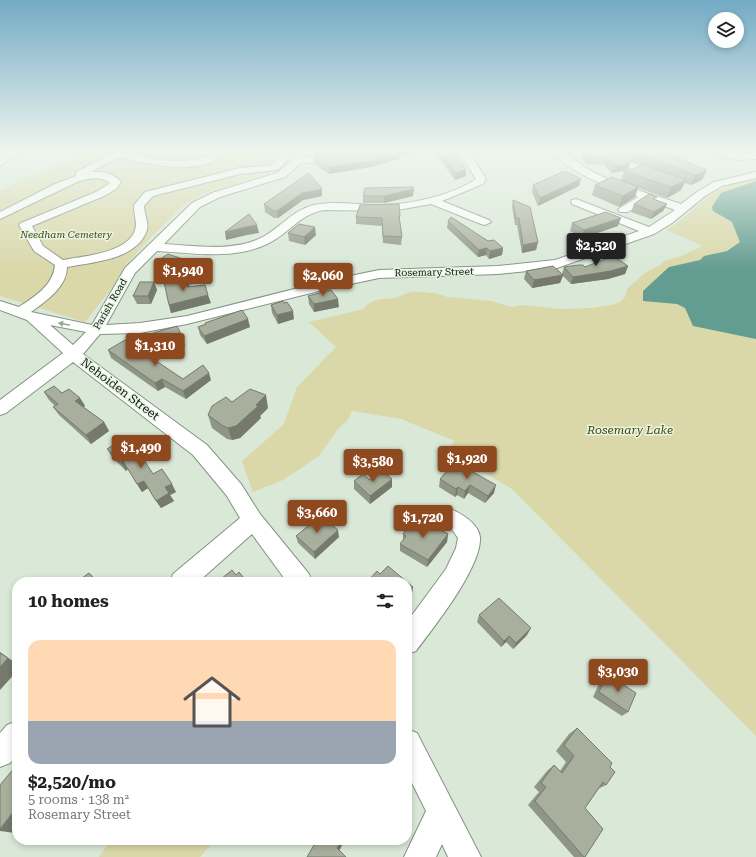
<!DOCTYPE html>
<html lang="en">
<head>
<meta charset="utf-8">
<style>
	:root { --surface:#fff; --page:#f6f6f6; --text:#222; --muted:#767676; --line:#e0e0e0; --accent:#8e491e }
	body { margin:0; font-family:"Roboto Serif",serif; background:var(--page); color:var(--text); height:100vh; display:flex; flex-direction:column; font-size:15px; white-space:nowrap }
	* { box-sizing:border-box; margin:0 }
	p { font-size:13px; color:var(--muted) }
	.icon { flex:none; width:22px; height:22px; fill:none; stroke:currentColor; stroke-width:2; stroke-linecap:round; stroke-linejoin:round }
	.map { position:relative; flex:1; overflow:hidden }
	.details { position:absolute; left:12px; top:577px; width:400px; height:268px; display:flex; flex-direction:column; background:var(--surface); border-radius:16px; box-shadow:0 2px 6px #0003 }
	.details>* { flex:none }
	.fabs { position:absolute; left:708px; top:12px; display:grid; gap:8px }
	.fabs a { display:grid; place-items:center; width:36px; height:36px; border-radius:50%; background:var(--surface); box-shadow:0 2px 6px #0003; font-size:20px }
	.price { position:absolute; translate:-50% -34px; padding:0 9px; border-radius:4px; background:var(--accent); color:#fff; font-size:13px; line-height:26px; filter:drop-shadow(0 1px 2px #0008) }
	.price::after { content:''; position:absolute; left:50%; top:24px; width:12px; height:9px; margin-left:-6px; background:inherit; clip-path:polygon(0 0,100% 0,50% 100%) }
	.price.active { background:#222; color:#fff }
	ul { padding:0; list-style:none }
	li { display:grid; align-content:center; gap:8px; height:212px; padding:0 16px }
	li+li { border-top:1px solid var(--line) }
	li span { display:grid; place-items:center; height:124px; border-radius:12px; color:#555 }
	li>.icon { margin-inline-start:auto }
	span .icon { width:72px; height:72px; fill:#fffc; stroke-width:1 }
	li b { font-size:17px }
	h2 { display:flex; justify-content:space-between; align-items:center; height:48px; padding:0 16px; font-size:17px }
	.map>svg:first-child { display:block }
</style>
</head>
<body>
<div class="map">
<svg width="756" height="857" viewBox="0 0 756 857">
	<rect width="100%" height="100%" fill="#d9e8d7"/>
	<path fill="#dad7a9" d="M74 150H292L288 162 273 172 203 194 184 205 153 235 124 267 114 285 85 322 0 296V191L70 159Z
		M756 177V736L512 489 447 450 455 441 401 419 352 411 347 421 338 429 319 456 283 480 253 492 242 461 284 424 297 387 336 347 309 322 364 309C370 297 387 300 398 297 401 296 404 294 407 293 415 290 440 293 447 297L491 301 512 307 523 305 560 309 592 308 612 305 620 302 625 297 627 289 645 273 660 265 664 261 681 256 703 246 666 230C682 221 692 210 705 199 719 188 738 181 756 177Z
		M111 840H215L200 857H99Z"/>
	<path fill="#639c90" d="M756 181V339L693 326 685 308 677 304 643 301V291L669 267 700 260 704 256 727 251 740 242 732 222 713 211 712 207 721 193Z"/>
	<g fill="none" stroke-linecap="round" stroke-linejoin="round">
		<g stroke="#859383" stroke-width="2">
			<path id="minor" d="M13 150H24L0 166V159Z
				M217 150H228C204 179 150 164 119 157L91 172C102 171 114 173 121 182L116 189 104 196 32 226 43 246 63 260C84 256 128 253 135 230 138 222 133 213 134 205L145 192 240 168 271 165 277 161 281 150H291L286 162 277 170 240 174 153 196 144 206C144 213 149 223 147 230 137 260 93 262 67 267 67 287 46 301 31 312L92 325 125 268 192 203 212 193 277 173 294 159 296 150H306L304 157 338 156 368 150H386L384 152 338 162 301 163 285 177 220 197 200 207 164 244C195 246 234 252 263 237 281 227 293 210 314 205 333 201 353 204 372 205 403 206 450 197 476 179L458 150H468L486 179 483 184 442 201 489 220 491 222 485 225 481 224 431 204 392 211 325 210C300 213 289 234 267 244 234 260 192 253 157 251L135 273 106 325 140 323 187 316 326 281 379 270 498 266 555 260 639 231 572 204 571 202 572 200 576 199 649 227 675 210 645 199 644 202 628 212H620L618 210 620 208 638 197C610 187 571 175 551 150 566 150 571 158 583 166 613 185 649 193 681 204L697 192 714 182 756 172V178L722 186 705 196 672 223 654 234 557 268 498 274 379 278 327 289 187 324 140 333 100 334 83 354 207 445 241 484 260 514 309 574 312 582H287L252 534 198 582H170L173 574 240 518 227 496 193 455 73 362 6 413 0 415V400L63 353 27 320 0 310V301L19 307C34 297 53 286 55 265L34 251 19 225 21 223 96 192 110 183C100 176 91 178 79 181L0 219V212L55 184 76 176V172L115 152 118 151C150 158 188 170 217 150ZM50 325 86 332 73 345Z
				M706 150H721L736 154 756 153V159L736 160 708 152Z
				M608 151 645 169 646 171 645 173H637L605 156 603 154Z
				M444 506C456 511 478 521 480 537 482 567 434 627 416 651L407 654V622L446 569 456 548 458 538 451 528 437 521 434 515 437 509Z
				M17 721V755L10 763 0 767V733L7 725Z
				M407 729 417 733 481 857H448L442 844 436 857H404L426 811 407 773Z"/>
		</g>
		<use href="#minor" fill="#fff" fill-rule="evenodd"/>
	</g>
	<path fill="#909686" d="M314 150H361L338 154 315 155Z
		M370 150H422L399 157V159L371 167 329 174 314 164V158L338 157Z
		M433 150H453L466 176 455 180Z
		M608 150H661L660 151 702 180 691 185 684 183 681 190 667 198 638 188 635 197 619 207 592 195 595 185 621 181 624 171 642 166Z
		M584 152 630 163 628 170 612 173 603 164 588 165 582 159Z
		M581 179 579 186 538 206 532 192 533 185Z
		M322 189V196L303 200 278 218H274L265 212 264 204Z
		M363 196H413L384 203H363Z
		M513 200 538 242 536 250 522 253 517 225H515L512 207Z
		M634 204H667L663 211 651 219 631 212Z
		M400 216V223L402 237 401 245 383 243 382 226 356 224V217Z
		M448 221 503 248 502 255 489 259 486 255 478 257 447 228Z
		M572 223 618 226 582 238 570 231Z
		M288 233 316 235 305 245 289 241Z
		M628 266 625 274 608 279 571 284 563 276 560 283 532 288 524 279 526 271 562 274 564 267H585Z
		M162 268 197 270 192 285 189 283 190 287 211 303 171 313 169 305 184 282 164 275Z
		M154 282 157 290 151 304H137L133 296Z
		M308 296 339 307 314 312 309 304Z
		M271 305 294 319 278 324 272 313Z
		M205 323 250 327 207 344 200 335 198 327 206 324Z
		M108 350 183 379 211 380 186 399 165 387 158 391 111 358Z
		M44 392 62 393 80 398 85 406 83 407 104 422 109 431 91 444 59 415 53 407 55 406 49 400Z
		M232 402 268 408 260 416 261 418 240 438 232 440 227 439 212 428 208 415Z
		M107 449 153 474 176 492 170 495 174 501 161 508 148 488 142 492 128 469 126 471 112 457Z
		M455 462 494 493 485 503 468 493 464 499 457 495 455 497 439 487 440 479Z
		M370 480 392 487 370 504 354 489V481Z
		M427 525 448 534 447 542 427 567 400 551V544L403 540V534Z
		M296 536 339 537 315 559 298 543Z
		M479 615 527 635 513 649 506 642 501 647 477 622Z
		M607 674 628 712 622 716 593 697 601 679Z
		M577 728 610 767 606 785 598 789 585 808V857H574L528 805 539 792 534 787 547 771 554 765 560 771 566 762 556 751 569 734Z"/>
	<path fill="#767a6d" d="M338 150H361L338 154Z
		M402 150H422L399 157V159L371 167 329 174 328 167Z
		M571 150H590L570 152Z
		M630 163 628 170 612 173 615 166Z
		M466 169V176L455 180 456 173Z
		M707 170 702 180 691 185 695 175Z
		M581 179 579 186 538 206 540 198Z
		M686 180 681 190 667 198 671 187Z
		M638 187 635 197 619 207 623 196Z
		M322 189V196L303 200 278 218 277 211 302 193Z
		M414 189 413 196 384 203V196Z
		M667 204 663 211 651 219 654 212Z
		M621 218 618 226 582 238 584 230Z
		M257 225 259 233 247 235 226 240 225 232 246 227Z
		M315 227 316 235 305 245 304 237Z
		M538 242 536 250 522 253 523 245Z
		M487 248 486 255 478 257 479 250Z
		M503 248 502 255 489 259 490 251Z
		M195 263 197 270 192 285 190 278Z
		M628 266 625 274 608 279 571 284 573 277Z
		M563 275 560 283 532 288 534 280Z
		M154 282 157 290 151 304 148 296Z
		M188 282 191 290 187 287Z
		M208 295 211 303 171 313 169 305Z
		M338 299 339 307 314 312V304Z
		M293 311 294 319 278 324 277 315Z
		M248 319 250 327 207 344 204 336Z
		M183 338 185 346 159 354 155 346Z
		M209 373 211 380 186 399 183 391Z
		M162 379 165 387 158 391 155 383Z
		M266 395 268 408 260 416 261 418 240 438 232 440 228 428 256 405Z
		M80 398 85 406 80 409 75 401Z
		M104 422 109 431 91 444 86 435Z
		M123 461 128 469 126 471 121 463Z
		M392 479V487L370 504V496Z
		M144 481 148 488 142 492 137 484Z
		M172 484 176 492 170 495 174 501 161 508 156 501 165 487Z
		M470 485 468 493 464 499 465 491Z
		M496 485 494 493 485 503 488 496Z
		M458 487 457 495 455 497 456 489Z
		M338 530 339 537 315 559 314 552Z
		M448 534 447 542 427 567 428 560Z
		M413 587 412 594 407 599V593Z
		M531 628 527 635 513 649 516 643Z
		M509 636 506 642 501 647 504 641Z
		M0 652 17 664V671L0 690Z
		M17 807V831L15 833 0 831V829Z
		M342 840H345L339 851 337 848Z"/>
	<path fill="#a8af9c" stroke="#767a6d" d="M370 150H402L398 151 399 152 371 161 328 167 314 158 338 157Z
		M438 150H453L466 169 456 173Z
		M595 150H604L630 163 615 166 605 157 590 158 584 152Z
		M632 150H661L660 151 707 170 695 175 649 158Z
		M644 165 686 180 671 187 624 171Z
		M565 171 581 179 540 198 533 185Z
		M309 173 322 189 302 193 277 211H273L264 204Z
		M612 177 638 187 623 196 595 185Z
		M413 187 414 189 384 196H363L365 188Z
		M649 194 657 197 653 199 667 204 654 212 634 204Z
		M513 200 530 207 538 242 523 245 519 218H516Z
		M399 204 400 216H399L402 237 383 236 382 218 356 217 360 205Z
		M606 212 621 218 584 230 572 223Z
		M249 214 257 225 246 227 225 232Z
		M451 217 488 241 494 240 503 248 490 251 487 248 479 250 448 221Z
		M299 224 315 227 304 237 288 233Z
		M168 254 195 263 190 278 162 268 160 259Z
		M613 256 628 266 611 271 573 277 564 267 578 265H583L585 267Z
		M553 266 563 275 534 280 526 271Z
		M140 282H154L148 296H133Z
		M164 282H188L187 287 205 285 208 295 169 305Z
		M331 290 338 299 314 304 308 296Z
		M283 301 284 303 287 302 293 311 277 315 271 305Z
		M242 310 248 319 204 336 198 327 206 324 205 323Z
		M177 326 183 338 155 346 150 334Z
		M125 340 183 379 203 365 209 373 183 391 162 379 155 383 108 350Z
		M54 386 62 393 69 389 80 398 75 401 104 422 86 435 53 407 58 404 44 392Z
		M250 389 266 395 256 405 258 406 236 426 228 428 223 426 208 415 212 406 226 397 232 402Z
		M123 439 142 457 153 474 162 469 172 484 165 487 169 493 156 501 144 481 137 484 123 461 121 463 107 449Z
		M455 462 496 485 488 496 470 485 465 491 458 487 456 489 440 479Z
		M383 471 392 479 370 496 354 481 363 474 370 480Z
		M319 517 321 518 322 517 338 530 314 552 296 536Z
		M415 518 427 525 428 523 448 534 428 560 400 544 406 536 403 534Z
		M388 566 407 582H367L377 571 380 574Z
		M232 570 236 575 239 572 247 582H223L221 579Z
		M89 573 98 582H73L77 579 78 581Z
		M407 582 413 587 407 593Z
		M499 598 531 628 516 643 509 636 504 641 479 615Z
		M0 653 8 658 0 667Z
		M607 674 636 693 628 712 599 692Z
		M577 728 612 763 610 767 615 772 606 785 603 782 585 808 603 829 585 857H584L535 801 546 787 541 783 554 765 562 773 574 756 564 745Z
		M16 766 17 767V807L0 829V785Z
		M317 840H342L337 848 346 857H307Z"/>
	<defs><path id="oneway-solid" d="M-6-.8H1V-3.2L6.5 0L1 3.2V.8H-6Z"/></defs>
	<use fill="#9fa19f" href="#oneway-solid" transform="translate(64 324) rotate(-168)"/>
	<linearGradient id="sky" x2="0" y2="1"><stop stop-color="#73aac5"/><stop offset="0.56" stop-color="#eef5ed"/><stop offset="1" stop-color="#eef5ed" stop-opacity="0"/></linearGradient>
	<rect width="756" height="270" fill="url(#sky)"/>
	<g text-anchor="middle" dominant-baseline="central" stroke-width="3" stroke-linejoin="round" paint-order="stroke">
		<g font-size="10" font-style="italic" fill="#48440a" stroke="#e7f6e4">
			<text x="66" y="234">Needham Cemetery</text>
		</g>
		<g font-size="10" fill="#10150f" stroke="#e7f6e4">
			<text transform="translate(434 272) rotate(-1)">Rosemary Street</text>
			<text transform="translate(110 304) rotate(-60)">Parish Road</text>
		</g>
		<g font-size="12" fill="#10150f" stroke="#e7f6e4">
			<text transform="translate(120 389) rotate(37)">Nehoiden Street</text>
		</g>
		<g font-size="12" font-style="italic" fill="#48440a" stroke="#e7f6e4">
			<text x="630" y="430">Rosemary Lake</text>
		</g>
	</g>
</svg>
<div class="fabs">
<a><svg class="icon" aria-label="layers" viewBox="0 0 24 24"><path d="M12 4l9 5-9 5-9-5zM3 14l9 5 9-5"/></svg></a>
</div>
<b class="price active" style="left:596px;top:267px">$2,520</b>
<b class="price" style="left:183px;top:292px">$1,940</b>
<b class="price" style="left:323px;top:297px">$2,060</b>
<b class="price" style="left:155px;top:367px">$1,310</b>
<b class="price" style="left:141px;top:469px">$1,490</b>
<b class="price" style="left:467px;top:480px">$1,920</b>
<b class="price" style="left:373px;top:483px">$3,580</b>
<b class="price" style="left:317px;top:534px">$3,660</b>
<b class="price" style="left:423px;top:539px">$1,720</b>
<b class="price" style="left:618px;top:693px">$3,030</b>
<section class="details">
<h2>10 homes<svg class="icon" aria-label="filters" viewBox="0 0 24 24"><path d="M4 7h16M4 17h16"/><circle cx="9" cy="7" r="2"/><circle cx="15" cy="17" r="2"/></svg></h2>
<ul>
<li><span style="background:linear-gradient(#ffd9b3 65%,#9aa5b1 0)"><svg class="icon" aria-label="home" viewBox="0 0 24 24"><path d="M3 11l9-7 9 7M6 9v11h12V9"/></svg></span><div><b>$2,520/mo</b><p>5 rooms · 138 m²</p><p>Rosemary Street</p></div></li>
</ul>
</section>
</div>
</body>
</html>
